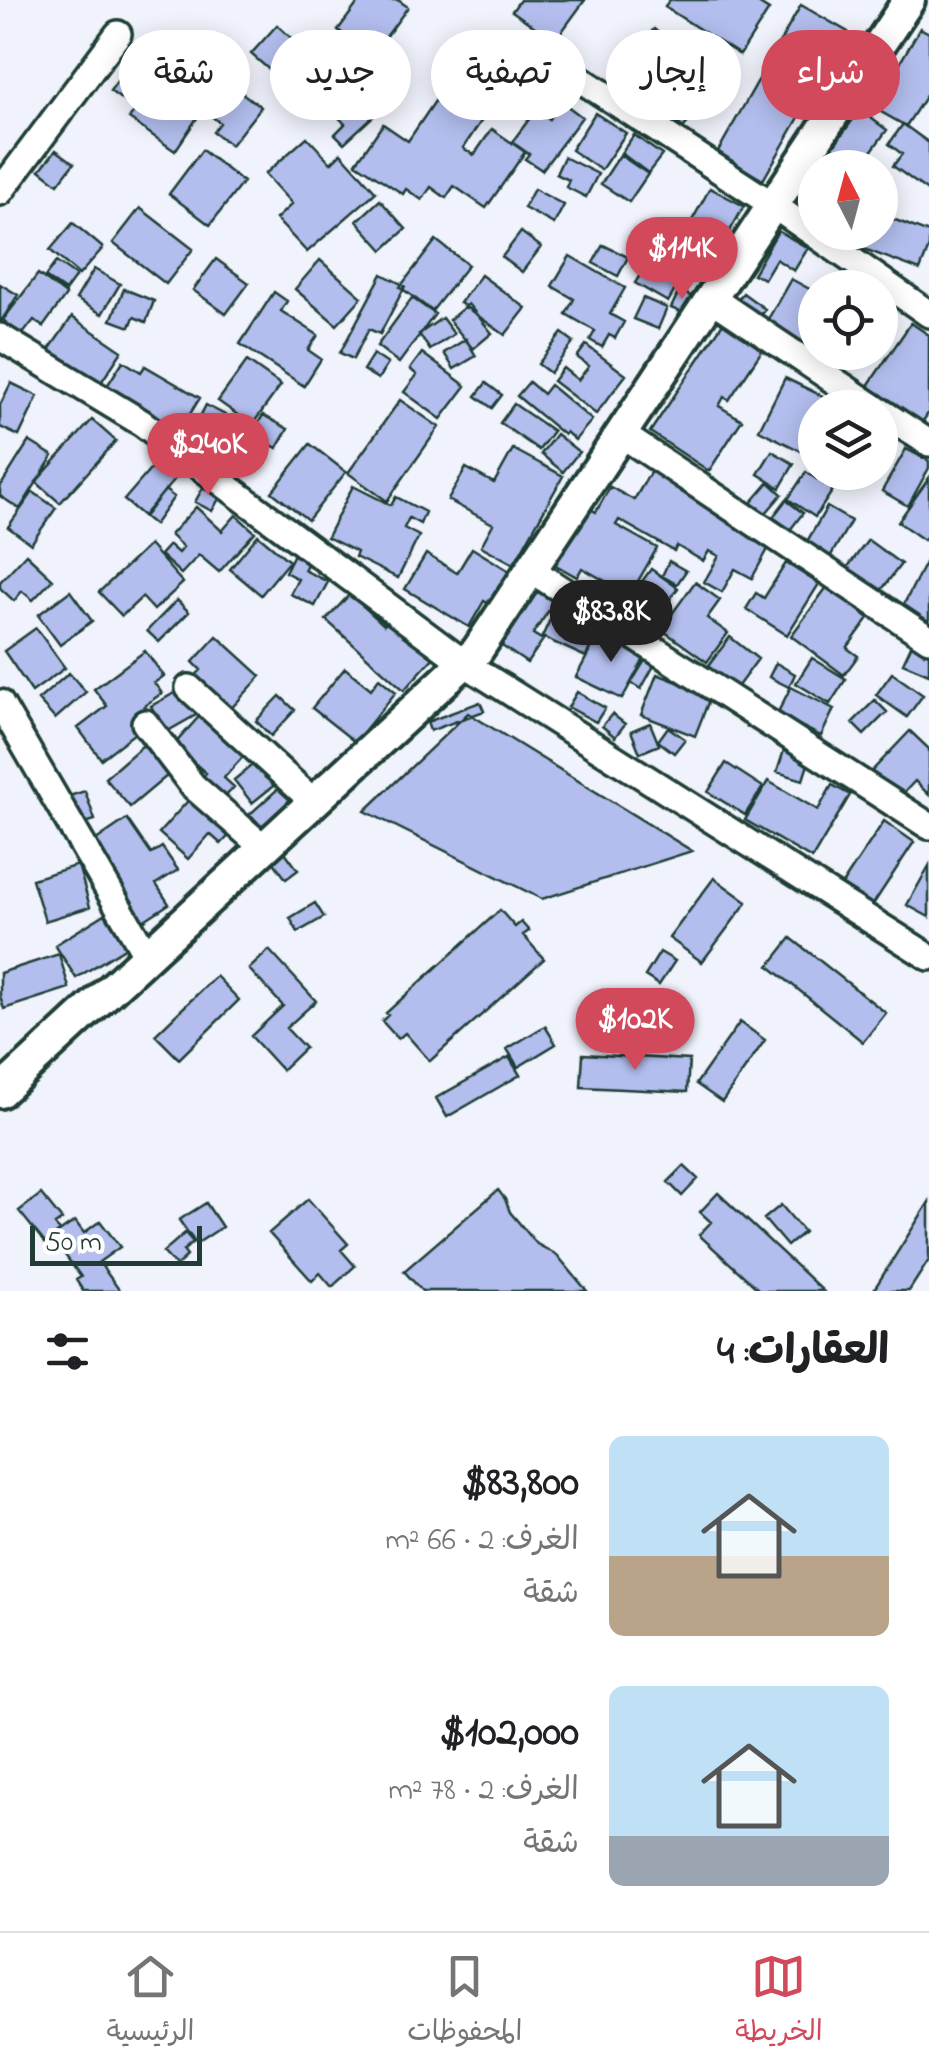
<!DOCTYPE html>
<html lang="ar">
<head>
<meta charset="utf-8">
<style>
	:root { --surface:#fff; --page:#f6f6f6; --text:#202124; --muted:#757577; --line:#e0e0e0; --accent:#d1495b }
	body { margin:0; font-family:"Indie Flower","Playpen Sans Arabic",sans-serif; background:var(--page); color:var(--text); direction:rtl; height:100vh; display:flex; flex-direction:column; font-size:38px; white-space:nowrap }
	* { box-sizing:border-box; margin:0 }
	p { font-size:32px; color:var(--muted) }
	.icon { flex:none; width:55px; height:55px; fill:none; stroke:currentColor; stroke-width:2; stroke-linecap:round; stroke-linejoin:round }
	.map { position:relative; height:1291px; overflow:hidden; direction:ltr }
	.drawer { display:flex; flex-direction:column; background:var(--surface); flex:1 }
	.drawer>* { flex:none }
	.banner { position:absolute; left:30px; top:30px; width:870px; height:90px; direction:rtl; display:flex; gap:20px }
	.needle { width:65px; rotate:354deg }
	.buttons { position:absolute; left:798px; top:150px; display:grid; gap:20px }
	.buttons a { display:grid; place-items:center; width:100px; height:100px; border-radius:50%; background:var(--surface); box-shadow:0 5px 25px #0003; font-size:50px }
	.scale { position:absolute; left:30px; bottom:25px; width:172px; box-sizing:border-box; padding-left:10px; border:5px solid #1f3d34; border-top:0; font-size:28px; line-height:35px; white-space:nowrap; color:#1f3d34; -webkit-text-stroke:8px #fff; paint-order:stroke }
	.price { position:absolute; translate:-50% -85px; padding:0 22px; border-radius:35px; background:var(--accent); color:#fff; font-size:32px; line-height:65px; filter:drop-shadow(0 2px 5px #0008) }
	.price::after { content:''; position:absolute; left:50%; top:60px; width:30px; height:22px; margin-left:-15px; background:inherit; clip-path:polygon(0 0,100% 0,50% 100%) }
	.price.active { background:#222; color:#fff }
	ul { padding:0; list-style:none }
	li { display:flex; align-items:center; gap:30px; height:250px; padding:0 40px }
	li span { display:grid; place-items:center; flex:none; width:280px; height:200px; border-radius:15px; color:#555 }
	li>.icon { margin-inline-start:auto }
	span .icon { width:120px; height:120px; fill:#fffc; stroke-width:1 }
	li b { font-size:42px }
	h2 { display:flex; justify-content:space-between; align-items:center; height:120px; padding:0 40px; font-size:42px }
	.pill { padding:0 35px; border-radius:45px; background:var(--surface); box-shadow:0 5px 25px #0003; font-size:35px; line-height:90px }
	.pill.active { background:var(--accent); color:#fff }
	.tabs { display:flex; justify-content:space-around; align-items:center; height:140px; border-top:2px solid var(--line); background:var(--surface); font-size:28px; color:var(--muted) }
	.tabs a { display:grid; justify-items:center; gap:5px }
	.tabs .active { color:var(--accent) }
	.map>svg:first-child { display:block }
</style>
</head>
<body>
<div class="map">
<svg width="929" height="1291" viewBox="0 0 929 1291">
	<rect width="100%" height="100%" fill="#f0f2fc"/>
	<filter id="ink" filterUnits="userSpaceOnUse"><feTurbulence type="fractalNoise" baseFrequency=".01" numOctaves="2"/><feDisplacementMap in="SourceGraphic" scale="20" xChannelSelector="R" yChannelSelector="G"/><feConvolveMatrix kernelMatrix="1 2 1 2 8 2 1 2 1" color-interpolation-filters="sRGB"/></filter>
	<g filter="url(#ink)">
		<path fill="#b3beee" stroke="#1f3d34" stroke-width="2.5" d="M360 0H398L408 7 372 56 338 30Z
			M520 0H585L555 41 512 11Z
			M669 0H753L769 10 740 55 665 7Z
			M801 5 848 32 763 180 717 153Z
			M277 25 307 52 282 81 251 54Z
			M920 28 929 33V91L906 126 874 108Z
			M654 29 719 88 683 128 617 70Z
			M471 48 512 76 463 148 474 155 492 129 525 152 486 208 454 186 446 198 431 187 422 200 406 189 403 194 356 163 383 124 408 141Z
			M154 61 200 93 187 111 197 118 175 151 129 119 148 92 137 85Z
			M125 70 140 82 125 102 110 91Z
			M227 82 261 107 231 145 213 132 220 123 205 111Z
			M356 84 380 110 344 143 335 134 345 124 330 108Z
			M562 102 582 117 542 170 525 159 529 154 512 142 536 110 549 119Z
			M860 110 887 130 859 168H835L824 159Z
			M595 113 626 133 601 170 571 150Z
			M903 124 929 143V192L893 166 902 154 889 144Z
			M634 135 662 155 648 173 621 153Z
			M307 137 331 163 341 153 376 192 307 252 276 219 292 204 265 174Z
			M56 150 74 163 58 184 40 170Z
			M202 150 243 182 210 225 169 194Z
			M620 155 648 174 629 202 601 184Z
			M564 157 598 174 586 197 566 187 569 180 556 174Z
			M710 188 744 206 722 245 689 226Z
			M534 189 564 205 554 224 524 208Z
			M380 200 406 229 383 250 357 221Z
			M140 208 193 249 166 284 113 243Z
			M880 214 929 233V247L920 270 854 245 851 253 819 232H880Z
			M73 223 103 248 79 275 50 250Z
			M778 231 808 248 794 271 776 259 764 279 753 274Z
			M521 232 541 247 522 272 502 257Z
			M698 238 714 247 698 271 683 261Z
			M436 240 468 265 432 311 400 287Z
			M603 245 628 257 618 276 593 263Z
			M570 256 625 288 610 314 624 322 615 338 609 335 602 347 590 340 595 331 566 314 574 299 552 286Z
			M216 259 249 283 226 314 193 290Z
			M320 260 362 297 337 325 295 289Z
			M56 262 76 276 65 291 45 277Z
			M678 264 687 269 668 302 635 283 645 267 668 280Z
			M94 269 120 284 102 314 76 299Z
			M38 274 66 295 43 327 34 320 22 335 3 320Z
			M382 274 405 286 380 334 369 329 353 359 340 353Z
			M481 275 526 308 505 335 460 303Z
			M791 279 815 292V330L807 344 767 321Z
			M0 284 18 295 0 323Z
			M124 289 154 301 146 322 134 317 130 327 111 320Z
			M679 291 693 297 685 314 671 308Z
			M274 292 287 301 281 311 318 335 308 350 321 359 304 386 240 344Z
			M743 293 765 309 756 322 734 305Z
			M412 298 435 314 399 363 377 346Z
			M643 298 667 308 658 329 633 319Z
			M468 304 492 333 473 349 449 320Z
			M72 317 122 351 100 384 77 367 71 375 44 357Z
			M442 318 454 334 430 350 419 334Z
			M725 320 765 346 729 400 724 397 719 406 742 420 709 471 650 432Z
			M911 323 929 335V412L919 427 865 390Z
			M562 333 574 342 550 373 538 364Z
			M466 339 476 356 454 369 444 353Z
			M586 345 626 375 596 414 553 381 563 368 578 380 589 366 577 357Z
			M422 353 466 386 441 419 404 392 417 375 410 369Z
			M373 354 388 364 378 379 363 370Z
			M123 361 141 372 145 366 200 398 178 433 105 389Z
			M247 361 281 385 252 425 218 401Z
			M785 378 841 405 815 408V458L759 430Z
			M529 382 543 394 550 385 592 420 575 440 566 432 564 435 517 396Z
			M11 383 38 396 19 436 0 427V405Z
			M486 383 502 395 492 408 476 396Z
			M400 400 439 427 387 501 348 473Z
			M514 404 553 431 539 450 500 423Z
			M206 405 254 430 235 467 187 442Z
			M263 415 288 429 277 448 252 434Z
			M92 420 116 441 60 503 36 482Z
			M556 434 579 452 563 472 541 454Z
			M29 441 53 456 20 509 0 496V487Z
			M310 444 346 472 308 520 272 492Z
			M513 449 563 476 514 564 481 546 493 524 448 500 466 468 494 483Z
			M906 449 929 461V468L908 506 882 491Z
			M772 451 794 464 780 488 758 474Z
			M156 463 175 479 143 516 124 500Z
			M651 471 772 542 752 578 735 569 722 592 704 582 719 556 709 551 703 561 677 546 674 551 619 520 616 525 657 548 630 595 582 568 577 577 554 564 587 507 596 512 610 487 634 500Z
			M806 472 833 490 815 517 788 499Z
			M929 478V533L924 540 898 522Z
			M769 482 782 494 765 514 751 503Z
			M204 486 221 495 212 511 195 502Z
			M353 486 391 505 396 497 425 512 420 524 409 518 404 528 419 536 398 578 355 557 357 552 327 537Z
			M165 490 174 497 154 525 144 517Z
			M33 492 56 508 31 544 8 527Z
			M786 500 803 513 790 530 773 517Z
			M196 507 222 531 236 515 255 532 219 572 199 555 181 574 160 555 169 545 178 553 183 547 170 535Z
			M827 507 851 521 826 564 802 550Z
			M258 535 289 561 261 595 230 569Z
			M868 540 901 564 880 592 847 568Z
			M149 545 183 583 154 610 142 597 122 616 99 592Z
			M297 548 312 555 304 570 328 582 315 606 290 594 298 579 285 572Z
			M472 548 511 572 491 605 484 601 469 627 405 589 426 554 457 573Z
			M26 554 53 579 33 600 22 591 14 601 0 588V582Z
			M929 555V624L901 610Z
			M669 561 686 571 677 584 662 576Z
			M786 563 819 584 787 635 746 609 756 593 764 598Z
			M651 569 678 588 660 613 633 594Z
			M695 582 720 600 707 618 728 633 707 662 661 629Z
			M533 587 555 601 533 634 543 640 527 663 496 642Z
			M827 587 869 618 847 648 858 656 844 675 791 636Z
			M70 591 92 621 60 645 38 615Z
			M350 594 384 625 391 618 434 657 404 690 326 620Z
			M177 600 189 612 159 642 147 631Z
			M636 600 660 615 648 633 624 618Z
			M556 607 599 627 586 657 542 637Z
			M36 628 65 668 32 692 4 651Z
			M601 630 646 655 622 699 576 677Z
			M217 636 261 676 225 715 190 682 201 670 193 662Z
			M730 637 758 659 735 690 706 669Z
			M912 644 929 652V674L903 663Z
			M145 651 164 676 154 683 162 693 144 706 150 714 139 730 101 759 78 728 107 706 94 689Z
			M647 657 656 662 641 689 631 683Z
			M812 658 846 679 830 704 796 683Z
			M776 663 795 674 789 687 769 677Z
			M345 668 371 689 379 678 396 692 355 742 312 708Z
			M69 673 86 692 55 719 38 700Z
			M892 673 923 695 907 717 876 695Z
			M657 674 711 695 695 736 641 715Z
			M791 687 834 709 821 736 777 714Z
			M182 689 196 715 166 732 151 706Z
			M577 692 605 708 596 722 568 707Z
			M280 696 295 710 271 736 256 721Z
			M875 700 887 712 864 735 852 723Z
			M480 702 484 711 430 731 427 722Z
			M203 712 248 751 224 778 234 787 225 797 236 807 196 784 206 773 174 745Z
			M468 713 692 851 542 899 365 811Z
			M612 714 625 724 615 737 602 726Z
			M650 723 659 745 640 753 631 731Z
			M668 727 685 739 674 753 658 741Z
			M910 731 929 749V795L915 781 898 799 870 773Z
			M143 745 168 775 130 807 105 778Z
			M785 747 811 755 803 780 777 772Z
			M263 756 282 779 252 803 234 780Z
			M726 763 763 787 745 815 708 792Z
			M768 781 818 810 832 785 850 795 812 859 745 820Z
			M281 786 293 800 263 828 250 814Z
			M85 791 95 820 79 825 69 796Z
			M195 793 236 828 221 844 210 834 188 859 159 833Z
			M127 819 151 854 162 847 178 870 156 884 169 904 143 921 93 842Z
			M884 821 914 842 870 909 839 889Z
			M285 852 298 870 286 879 273 861Z
			M78 865 90 907 45 921 32 879Z
			M929 866V917L907 905Z
			M714 878 747 902 702 962 669 938Z
			M315 903 324 917 298 932 290 918Z
			M500 910 515 927 521 922 529 931 523 935 544 959 430 1061 405 1033 398 1039 382 1021 388 1015 386 1013Z
			M105 914 126 947 76 978 55 945Z
			M791 938 886 1013 863 1042 769 966Z
			M269 950 316 1001 286 1028 305 1048 282 1070 251 1036 283 1006 249 969Z
			M660 952 675 961 659 985 645 976Z
			M59 954 69 988 4 1009 0 996V973Z
			M216 976 239 1000 179 1059 155 1035Z
			M740 1022 765 1040 722 1102 696 1084Z
			M545 1026 556 1044 518 1067 507 1049Z
			M583 1054 689 1060 687 1092 581 1087Z
			M509 1057 520 1075 447 1117 436 1098Z
			M684 1166 698 1179 682 1196 668 1182Z
			M498 1190 505 1199 510 1212 537 1244 557 1255 587 1291H422L404 1271Z
			M718 1193 823 1291H760L699 1235 711 1222 700 1212Z
			M41 1194 62 1220 55 1225 60 1231 45 1243 19 1211Z
			M308 1199 348 1244 341 1250 355 1266 332 1287 320 1273 312 1281 269 1233Z
			M929 1202V1260L909 1291H873Z
			M206 1203 222 1227 196 1244 179 1220Z
			M781 1205 804 1232 787 1246 764 1219Z
			M75 1221 84 1233 100 1221 120 1247 99 1262 120 1291H83L76 1280 81 1277 52 1237Z
			M185 1233 193 1242 183 1251 187 1256 176 1266 163 1252Z"/>
		<g fill="none" stroke-linecap="round" stroke-linejoin="round">
			<g stroke="#1f3d34" stroke-width="32">
				<path id="minor" d="M551 60 773 205 929 314
					M0 192 118 34
					M711 298 875 408
					M0 337 142 423 464 663 929 957
					M880 411 929 443
					M621 434 929 639
					M531 570 929 826
					M189 688 314 802
					M0 703 147 956
					M145 723 193 786 264 848"/>
			</g>
			<g stroke="#1f3d34" stroke-width="38">
				<path id="tertiary" d="M0 1092 477 651 909 0"/>
			</g>
			<use href="#minor" stroke="#fff" stroke-width="25"/>
			<use href="#tertiary" stroke="#fff" stroke-width="30"/>
		</g>
	</g>
</svg>
<div class="buttons">
<a><svg class="needle" viewBox="-14 -14 28 28"><path d="M0-13l5 13h-10z" fill="#e53935"/><path d="M0 13l5-13h-10z" fill="#757577"/></svg></a>
<a><svg class="icon" aria-label="locate" viewBox="0 0 24 24"><circle cx="12" cy="12" r="6"/><path d="M12 2v4M12 18v4M2 12h4M18 12h4"/></svg></a>
<a><svg class="icon" aria-label="layers" viewBox="0 0 24 24"><path d="M12 4l9 5-9 5-9-5zM3 14l9 5 9-5"/></svg></a>
</div>
<div class="scale">50 m</div>
<b class="price" style="left:682px;top:302px">$114K</b>
<b class="price" style="left:208px;top:498px">$240K</b>
<b class="price active" style="left:611px;top:665px">$83.8K</b>
<b class="price" style="left:635px;top:1073px">$102K</b>
<div class="banner">
<a class="pill active">شراء</a>
<a class="pill">إيجار</a>
<a class="pill">تصفية</a>
<a class="pill">جديد</a>
<a class="pill">شقة</a>
</div>
</div>
<section class="drawer">
<h2>العقارات: 4<svg class="icon" aria-label="filters" viewBox="0 0 24 24"><path d="M4 7h16M4 17h16"/><circle cx="9" cy="7" r="2"/><circle cx="15" cy="17" r="2"/></svg></h2>
<ul>
<li><span style="background:linear-gradient(#bfe0f5 60%,#b9a48a 0)"><svg class="icon" aria-label="home" viewBox="0 0 24 24"><path d="M3 11l9-7 9 7M6 9v11h12V9"/></svg></span><div><b>$83,800</b><p>الغرف: 2 · 66 m²</p><p>شقة</p></div></li>
<li><span style="background:linear-gradient(#bfe0f5 75%,#9aa5b1 0)"><svg class="icon" aria-label="home" viewBox="0 0 24 24"><path d="M3 11l9-7 9 7M6 9v11h12V9"/></svg></span><div><b>$102,000</b><p>الغرف: 2 · 78 m²</p><p>شقة</p></div></li>
</ul>
</section>
<nav class="tabs">
<a class="active"><svg class="icon" aria-label="map" viewBox="0 0 24 24"><path d="M3 6l6-2 6 2 6-2v14l-6 2-6-2-6 2zM9 4v14M15 6v14"/></svg>الخريطة</a>
<a><svg class="icon" aria-label="saved" viewBox="0 0 24 24"><path d="M7 4h10v16l-5-4-5 4z"/></svg>المحفوظات</a>
<a><svg class="icon" aria-label="home" viewBox="0 0 24 24"><path d="M3 11l9-7 9 7M6 9v11h12V9"/></svg>الرئيسية</a>
</nav>
</body>
</html>
